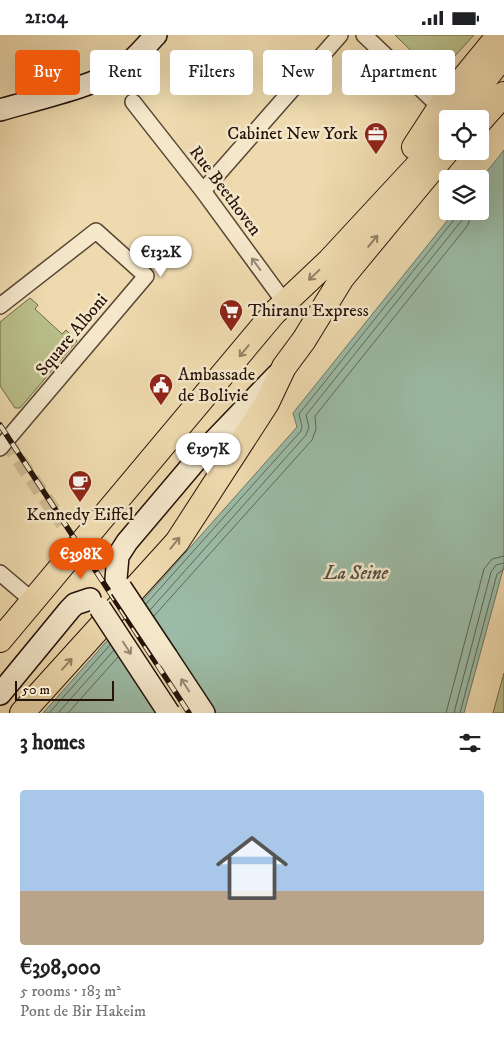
<!DOCTYPE html>
<html lang="en">
<head>
<meta charset="utf-8">
<style>
	:root { --surface:#fff; --page:#f6f6f6; --text:#202124; --muted:#757577; --line:#e0e0e0; --accent:#ea580c }
	body { margin:0; font-family:"IM FELL DW Pica",serif; background:var(--page); color:var(--text); height:100vh; display:flex; flex-direction:column; font-size:19px; white-space:nowrap }
	* { box-sizing:border-box; margin:0 }
	p { font-size:16px; color:var(--muted) }
	.icon { flex:none; width:28px; height:28px; fill:none; stroke:currentColor; stroke-width:2; stroke-linecap:round; stroke-linejoin:round }
	.map { position:relative; height:678px; overflow:hidden }
	.drawer { display:flex; flex-direction:column; background:var(--surface); flex:1 }
	.drawer>* { flex:none }
	.top-card { position:absolute; left:15px; top:15px; width:475px; height:45px; display:flex; gap:10px }
	.fabs { position:absolute; left:439px; top:75px; display:grid; gap:10px }
	.fabs a { display:grid; place-items:center; width:50px; height:50px; border-radius:5px; background:var(--surface); box-shadow:0 5px 20px #0002; font-size:25px }
	.scale { position:absolute; left:15px; bottom:12px; width:99px; box-sizing:border-box; padding-left:5px; border:2px solid #25130a; border-top:0; font-size:14px; line-height:18px; white-space:nowrap; color:#25130a; -webkit-text-stroke:4px #f4e7ca; paint-order:stroke }
	.price { position:absolute; translate:-50% -42px; padding:0 11px; border-radius:18px; background:#fff; color:#222; font-size:16px; line-height:32px; filter:drop-shadow(0 1px 2px #0008) }
	.price::after { content:''; position:absolute; left:50%; top:30px; width:15px; height:11px; margin-left:-8px; background:inherit; clip-path:polygon(0 0,100% 0,50% 100%) }
	.price.current { background:var(--accent); color:#fff }
	ul { padding:0; list-style:none }
	li { display:grid; align-content:center; gap:10px; height:265px; padding:0 20px }
	li+li { border-top:1px solid var(--line) }
	li span { display:grid; place-items:center; height:155px; border-radius:5px; color:#555 }
	li>.icon { margin-inline-start:auto }
	span .icon { width:90px; height:90px; fill:#fffc; stroke-width:1 }
	li b { font-size:21px }
	h2 { display:flex; justify-content:space-between; align-items:center; height:60px; padding:0 20px; font-size:21px }
	.chip { padding:0 18px; border-radius:5px; background:var(--surface); box-shadow:0 5px 20px #0002; font-size:18px; line-height:45px }
	.chip.current { background:var(--accent); color:#fff }
	.status { display:flex; justify-content:space-between; align-items:center; height:35px; padding:0 25px; background:var(--surface); direction:ltr }
	.status svg { height:14px; fill:currentColor }
	.map>svg:first-child { display:block }
</style>
</head>
<body>
<div class="status"><b>21:04</b><svg viewBox="0 0 49 12"><path d="M0 12V9h3v3zM5 12V6h3v6zM10 12V3h3v9zM15 12V0h3v12zM26 1h20v11H26zM47 4h2v5h-2z"/></svg></div>
<div class="map">
<svg width="504" height="678" viewBox="0 0 504 678">
	<rect width="100%" height="100%" fill="#eedaae"/>
	<filter id="stains"><feTurbulence type="fractalNoise" baseFrequency=".004" numOctaves="4"/><feColorMatrix values="0 0 0 0 .2 0 0 0 0 .09 0 0 0 0 .02 0 0 0 .5 -.17"/></filter>
	<radialGradient id="worn" r=".72"><stop offset=".6" stop-color="#630" stop-opacity="0"/><stop offset="1" stop-color="#630" stop-opacity=".3"/></radialGradient>
	<path fill="#b9bf8a" stroke="#6f694a" d="M395 0H474L442 35 434 38Z
		M30 263 38 270 35 274 62 299 66 295 77 306 20 373H15L0 351V287Z
		M504 638V678H493Z"/>
	<path fill="#9bbba6" stroke="#6c7868" d="M504 115V531L464 678H43L297 392 293 378 455 176H480V145Z"/>
	<path fill="#eedaae" d="M140 565 214 678H157L107 602Z"/>
	<g fill="none" stroke-linecap="round" stroke-linejoin="round">
		<path stroke="#606758" stroke-width="1" d="M146 569 301 396 302 392 299 379 457 181 459 176
			M150 575 306 400 309 392 306 380 462 185 465 176
			M154 581 312 405 316 394 315 381 468 190 472 176
			M49 678 110 610
			M58 678 114 615
			M68 678 118 622
			M446 678 484 534 492 524 504 521
			M454 678 491 537 496 530 504 528
			M460 678 497 539 504 534"/>
		<path stroke="#d0bc95" stroke-width="15" stroke-dasharray="15 8" stroke-linecap="butt" d="M6 406 63 489"/>
		<g stroke="#574533" stroke-width="18">
			<path id="street" d="M364 0 440 72
				M133 67 203 156 285 268
				M203 156 340 0
				M0 271 96 196 146 241 0 413
				M0 538 33 566"/>
		</g>
		<g stroke="#25130a" stroke-width="24">
			<path id="secondary" d="M0 75C33 65 102 50 126 30 137 22 146 10 156 0
				M116 544 118 521 127 507 204 416 277 340
				M167 622 204 678
				M0 659 70 574 75 569 90 564"/>
		</g>
		<g stroke="#25130a" stroke-width="26">
			<path id="primary" d="M454 84 504 20
				M480 86 504 59
				M414 112 440 72 499 0
				M0 605 274 278 329 226 418 130 448 92
				M22 678 177 507 267 368 284 332 304 305 342 243 448 115"/>
		</g>
		<use href="#street" stroke="#f4e7ca" stroke-width="15"/>
		<use href="#secondary" stroke="#f4e7ca" stroke-width="21"/>
		<use href="#primary" stroke="#eedaae" stroke-width="24"/>
		<g stroke="#25130a" stroke-width="5.5">
			<path id="rail" d="M0 390 189 678"/>
		</g>
		<use href="#rail" stroke="#f4e7ca" stroke-width="4" stroke-dasharray="11" stroke-linecap="butt"/>
		<g stroke="#25130a" stroke-width="24" stroke-linecap="butt">
			<path id="secondary-bridge" d="M121 553 167 622
				M100 573 169 678"/>
		</g>
		<use href="#secondary-bridge" stroke="#f4e7ca" stroke-width="21"/>
	</g>
	<defs><path id="oneway-shaft" d="M-6 0H5M1.5-3L5.5 0L1.5 3" fill="none" stroke-width="1.6" stroke-linecap="round" stroke-linejoin="round" transform="scale(1.25)"/></defs>
	<g stroke="#948064">
		<use href="#oneway-shaft" transform="translate(373 206) rotate(-50)"/>
		<use href="#oneway-shaft" transform="translate(314 240) rotate(137)"/>
		<use href="#oneway-shaft" transform="translate(244 316) rotate(129)"/>
		<use href="#oneway-shaft" transform="translate(175 508) rotate(-51)"/>
		<use href="#oneway-shaft" transform="translate(67 629) rotate(-48)"/>
	</g>
	<g stroke="#978874">
		<use href="#oneway-shaft" transform="translate(256 229) rotate(-126)"/>
		<use href="#oneway-shaft" transform="translate(127 613) rotate(57)"/>
		<use href="#oneway-shaft" transform="translate(185 650) rotate(-123)"/>
	</g>
	<defs>
		<g id="office-pin" transform="scale(1.25)"><path d="M0 17L-7.5 6A9.5 9.5 0 1 1 7.5 6Z" fill="#8f2418" stroke="#f4e7ca"/><path d="M-6-3h4V-5.5h4V-3h4V5H-6ZM-1-4.5V-3h2v-1.5ZM-6 0V1H6V0Z" fill="#fff"/></g>
		<g id="supermarket-pin" transform="scale(1.25)"><path d="M0 17L-7.5 6A9.5 9.5 0 1 1 7.5 6Z" fill="#8f2418" stroke="#f4e7ca"/><path d="M-6-5.5h2.5l.6 2H6L4.5 2H-2.5L-4.4-4H-6ZM-1.5 3.2a1.3 1.3 0 1 0 .1 0ZM3 3.2a1.3 1.3 0 1 0 .1 0Z" fill="#fff"/></g>
		<g id="civic-pin" transform="scale(1.25)"><path d="M0 17L-7.5 6A9.5 9.5 0 1 1 7.5 6Z" fill="#8f2418" stroke="#f4e7ca"/><path d="M-.6-6.5H3V-4.5H.6V-3L4-1V1h2V6H-6V1h2V-1L-.6-3ZM-1.2 2.5V6h2.4V2.5Z" fill="#fff"/></g>
		<g id="cafe-pin" transform="scale(1.25)"><path d="M0 17L-7.5 6A9.5 9.5 0 1 1 7.5 6Z" fill="#8f2418" stroke="#f4e7ca"/><path d="M-5.5-4.5H6V0H3Q3 3.5 0 3.5H-2.5Q-5.5 3.5-5.5 0ZM3-3.2v2h1.7v-2ZM-6 4.5H4V6H-6Z" fill="#fff"/></g>
	</defs>
	<g fill-rule="evenodd">
		<use href="#office-pin" x="376" y="99"/>
		<use href="#supermarket-pin" x="231" y="276"/>
		<use href="#civic-pin" x="161" y="350"/>
		<use href="#cafe-pin" x="80" y="447"/>
	</g>
	<g text-anchor="middle" dominant-baseline="central" stroke-width="5" stroke-linejoin="round" paint-order="stroke">
		<g font-size="18" fill="#25130a" stroke="#f4e7ca" text-anchor="start">
			<text x="358" y="99" text-anchor="end">Cabinet New York</text>
			<text x="248" y="276">Thiranu Express</text>
			<text x="178" y="340">Ambassade<tspan x="178" dy="21">de Bolivie</tspan></text>
			<text x="80" y="480" text-anchor="middle">Kennedy Eiffel</text>
		</g>
		<g font-size="18" fill="#25130a" stroke="#f4e7ca">
			<text transform="translate(225 156) rotate(53)">Rue Beethoven</text>
			<text transform="translate(72 300) rotate(-50)">Square Alboni</text>
		</g>
		<g font-size="19" font-style="italic" fill="#4e4e41" stroke="#f4e7ca">
			<text x="356" y="538">La Seine</text>
		</g>
	</g>
	<rect width="100%" height="100%" filter="url(#stains)"/>
	<rect width="100%" height="100%" fill="url(#worn)"/>
</svg>
<div class="fabs">
<a><svg class="icon" aria-label="locate" viewBox="0 0 24 24"><circle cx="12" cy="12" r="6"/><path d="M12 2v4M12 18v4M2 12h4M18 12h4"/></svg></a>
<a><svg class="icon" aria-label="layers" viewBox="0 0 24 24"><path d="M12 4l9 5-9 5-9-5zM3 14l9 5 9-5"/></svg></a>
</div>
<div class="scale">50 m</div>
<b class="price" style="left:161px;top:243px">€132K</b>
<b class="price" style="left:208px;top:440px">€197K</b>
<b class="price current" style="left:81px;top:545px">€398K</b>
<div class="top-card">
<a class="chip current">Buy</a>
<a class="chip">Rent</a>
<a class="chip">Filters</a>
<a class="chip">New</a>
<a class="chip">Apartment</a>
</div>
</div>
<section class="drawer">
<h2>3 homes<svg class="icon" aria-label="filters" viewBox="0 0 24 24"><path d="M4 7h16M4 17h16"/><circle cx="9" cy="7" r="2"/><circle cx="15" cy="17" r="2"/></svg></h2>
<ul>
<li><span style="background:linear-gradient(#a9c7e8 65%,#b9a48a 0)"><svg class="icon" aria-label="home" viewBox="0 0 24 24"><path d="M3 11l9-7 9 7M6 9v11h12V9"/></svg></span><div><b>€398,000</b><p>5 rooms · 183 m²</p><p>Pont de Bir Hakeim</p></div></li>
</ul>
</section>
</body>
</html>
